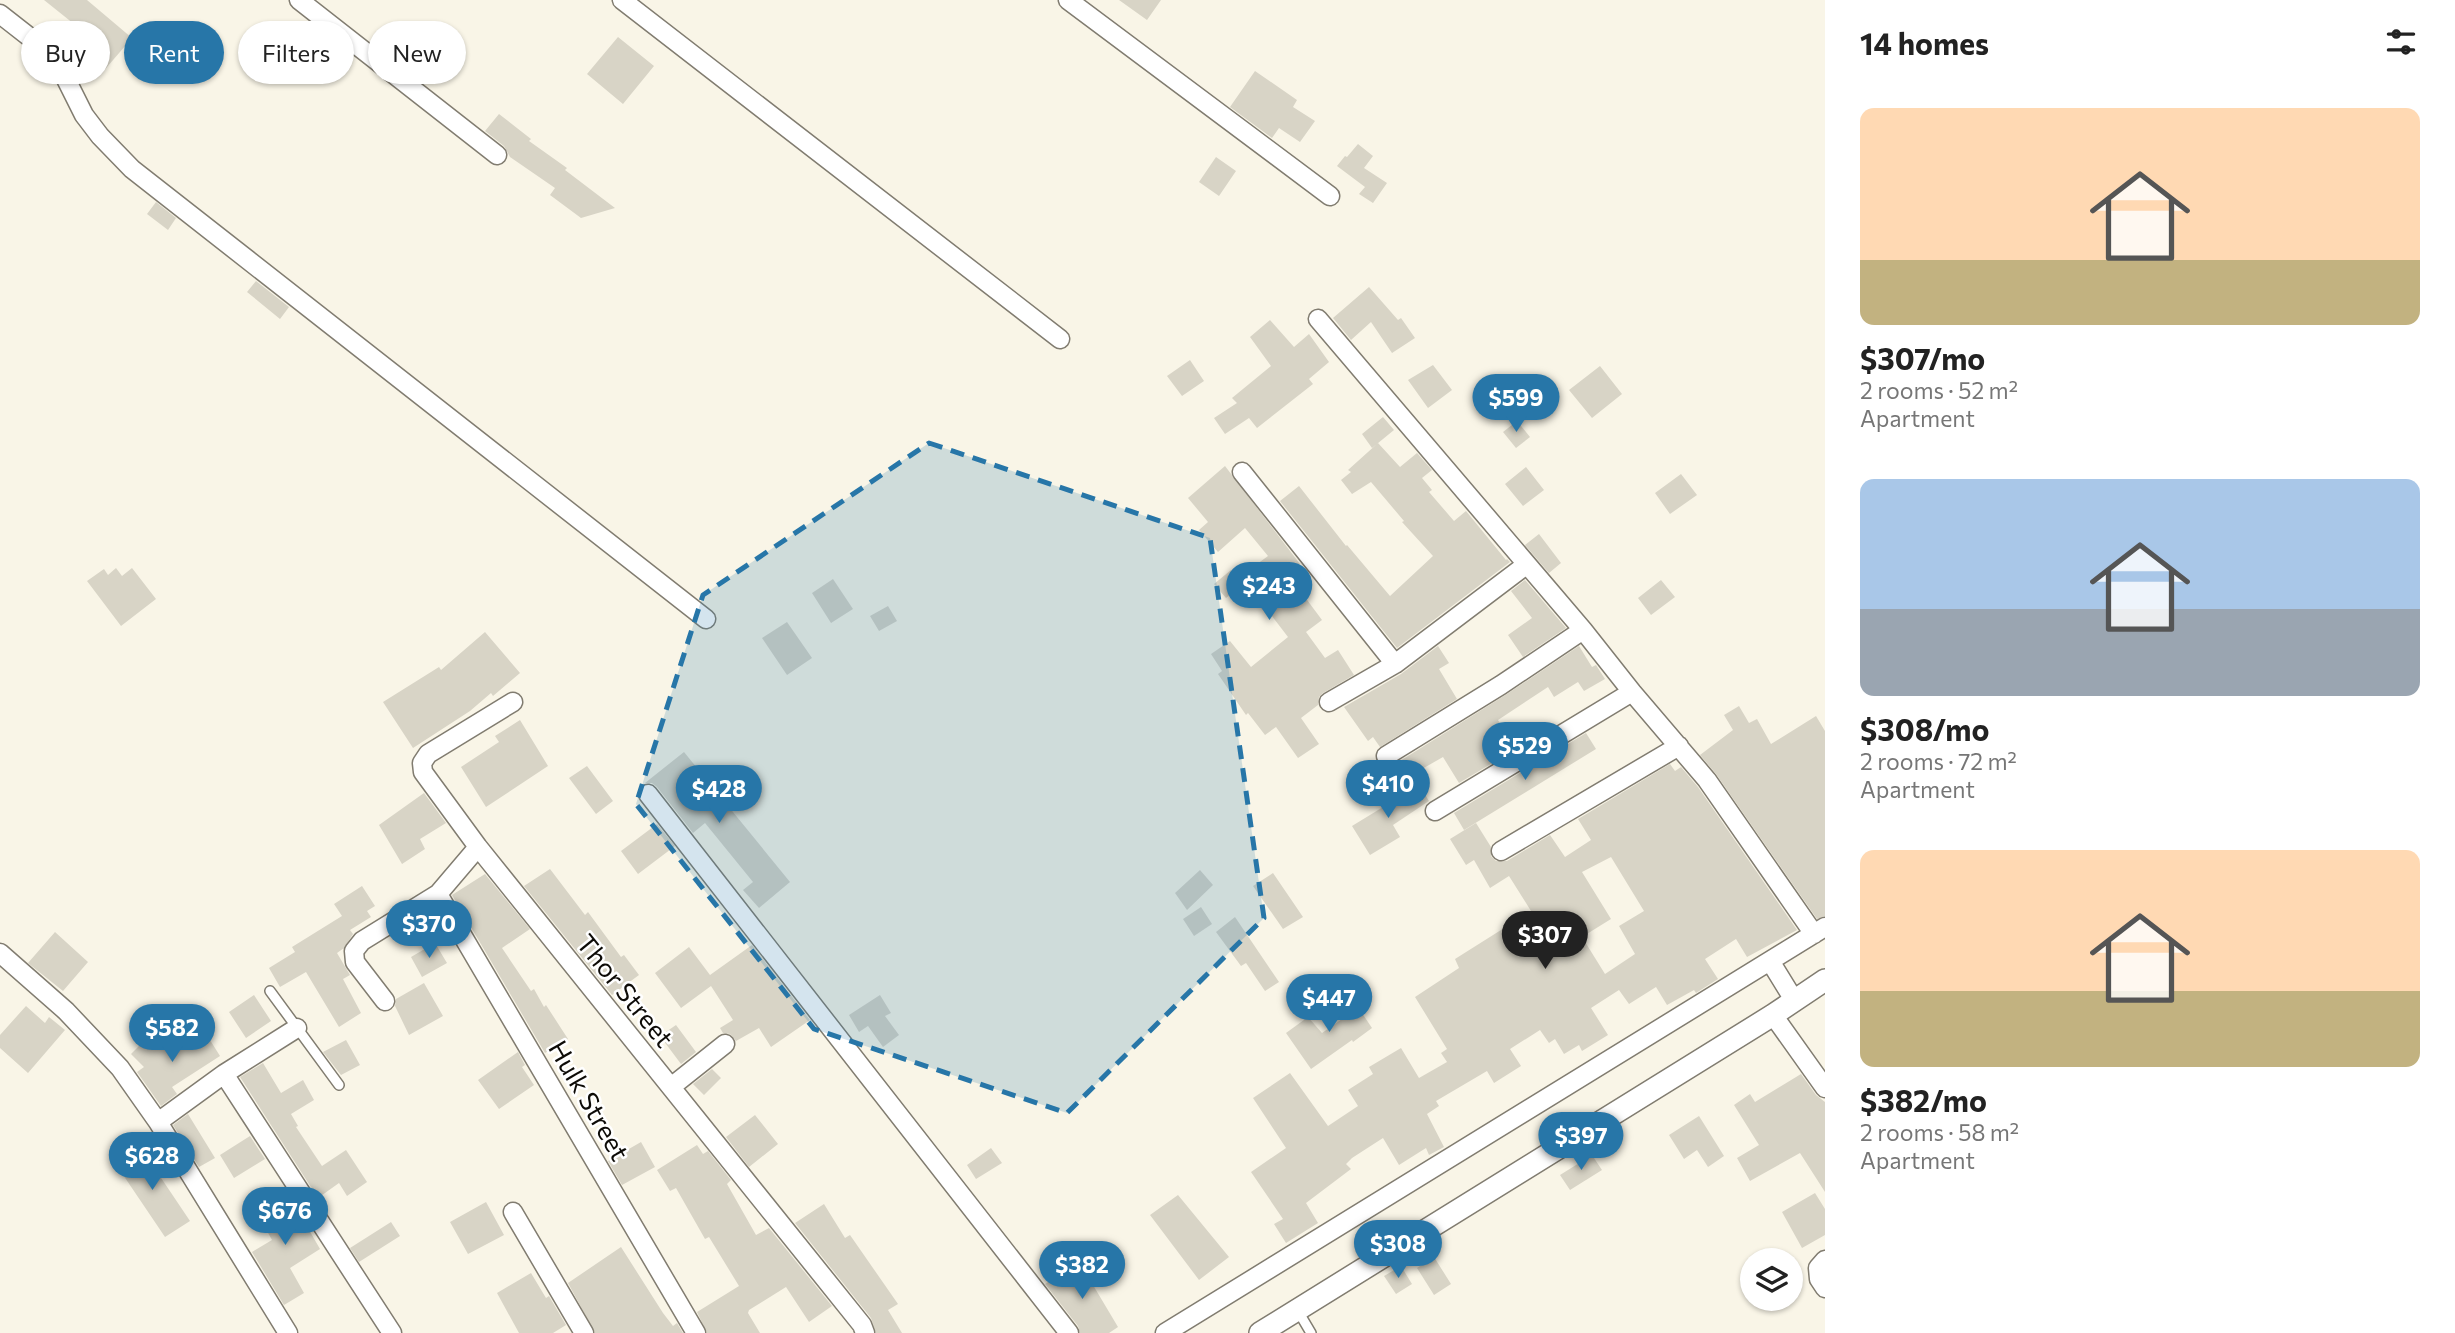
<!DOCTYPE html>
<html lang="en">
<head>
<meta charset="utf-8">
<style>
	:root { --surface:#fff; --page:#f2f2f2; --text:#222; --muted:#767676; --accent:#2776a8 }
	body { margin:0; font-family:Commissioner,sans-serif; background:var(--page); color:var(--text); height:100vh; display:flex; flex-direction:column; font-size:26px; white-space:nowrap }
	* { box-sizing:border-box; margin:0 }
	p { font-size:23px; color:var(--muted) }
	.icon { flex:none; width:38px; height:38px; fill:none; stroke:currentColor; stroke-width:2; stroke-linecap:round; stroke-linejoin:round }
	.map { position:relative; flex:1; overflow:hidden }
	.drawer { display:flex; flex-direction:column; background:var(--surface); width:630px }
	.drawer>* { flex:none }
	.banner { position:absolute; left:21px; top:21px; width:665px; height:63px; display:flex; gap:14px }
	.fabs { position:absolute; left:1740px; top:1248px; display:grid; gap:14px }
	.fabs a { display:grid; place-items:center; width:63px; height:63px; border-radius:50%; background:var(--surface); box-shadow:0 2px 5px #0004; font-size:35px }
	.price { position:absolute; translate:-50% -60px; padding:0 16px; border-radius:24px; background:var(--accent); color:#fff; font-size:23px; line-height:46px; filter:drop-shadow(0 2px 4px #0008) }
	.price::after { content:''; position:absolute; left:50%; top:42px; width:21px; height:16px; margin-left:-10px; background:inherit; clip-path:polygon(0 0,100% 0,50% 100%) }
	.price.selected { background:#222; color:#fff }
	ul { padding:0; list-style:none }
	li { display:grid; align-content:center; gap:14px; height:371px; padding:0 35px }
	li span { display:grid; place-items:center; height:217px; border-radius:14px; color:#555 }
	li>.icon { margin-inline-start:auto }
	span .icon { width:126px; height:126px; fill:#fffc; stroke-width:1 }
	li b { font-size:30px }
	h2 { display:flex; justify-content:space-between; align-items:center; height:84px; padding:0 35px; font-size:30px }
	.tag { padding:0 24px; border-radius:32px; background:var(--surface); box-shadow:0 2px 5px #0004; font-size:24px; line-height:63px }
	.tag.selected { background:var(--accent); color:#fff }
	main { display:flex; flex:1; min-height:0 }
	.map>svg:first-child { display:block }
</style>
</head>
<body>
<main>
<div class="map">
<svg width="1825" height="1333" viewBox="0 0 1825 1333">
	<rect width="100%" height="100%" fill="#f9f5e7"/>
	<path fill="#d8d4c6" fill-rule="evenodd" d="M44 0H87L132 38 101 74 70 48 84 32Z
		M1119 0H1161L1147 20Z
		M618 37 654 66 623 104 587 74Z
		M1255 71 1297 100 1293 107 1315 121 1300 142 1279 128 1272 138 1230 107Z
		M499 114 531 139 529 141 567 168 565 170 615 208 581 218 550 195 555 188 510 157 504 146 485 131Z
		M1358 144 1373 156 1364 168 1387 183 1373 203 1359 194 1365 187 1337 166 1345 156 1347 157Z
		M1216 157 1236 171 1219 196 1199 182Z
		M156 202 176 218 168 230 147 214Z
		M256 281 289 307 280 319 247 292Z
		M1369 287 1398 320 1401 318 1415 338 1392 353 1371 322 1351 340 1333 318Z
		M1270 320 1294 347 1309 334 1329 362 1309 379 1313 384 1257 428 1249 418 1225 434 1214 418 1237 403 1232 398 1271 366 1250 337Z
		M1190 360 1204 381 1182 396 1167 376Z
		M1433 365 1452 390 1428 408 1408 380Z
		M1600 366 1622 394 1592 418 1569 390Z
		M1383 417 1394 430 1372 448 1362 434Z
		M1517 421 1530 437 1516 448 1503 432Z
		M1378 443 1400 467 1417 453 1432 470 1422 478 1432 490 1429 492 1454 521 1466 511 1506 560 1507 559 1510 562 1397 648 1280 501 1299 486 1346 546 1347 545 1390 596 1433 556 1402 522 1404 521 1371 482 1352 494 1341 480 1351 472 1348 470Z
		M1225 466 1300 564 1287 573 1322 620 1306 632 1325 658 1338 650 1354 675 1323 693 1319 697 1318 705 1301 718 1319 744 1298 758 1276 727 1265 735 1248 713 1246 715 1218 674 1222 671 1211 654 1230 641 1251 667 1288 637 1268 611 1265 613 1243 584 1226 598 1214 584 1231 570 1238 578 1268 556 1245 528 1218 552 1199 530 1208 522 1188 498Z
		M1526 467 1544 490 1523 506 1505 484Z
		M1681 474 1697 495 1670 514 1655 493Z
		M1539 534 1561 563 1549 573 1525 545Z
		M116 568 122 576 132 568 156 599 121 626 87 581 104 569 108 575Z
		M833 579 853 609 831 623 812 593Z
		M1525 580 1566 628 1523 657 1508 635 1532 618 1511 591Z
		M1661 580 1675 597 1651 615 1638 598Z
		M888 606 897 621 879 631 870 616Z
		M787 622 812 658 787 675 762 638Z
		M485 632 520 673 493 696 491 693 470 711 413 748 383 702 439 667 441 670Z
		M1438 646 1449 663 1439 669 1457 699 1380 747 1373 737 1368 741 1344 707 1401 674Z
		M1579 646 1592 667 1596 665 1605 679 1584 691 1578 682 1554 697 1548 687 1498 720 1516 749 1459 783 1443 757 1401 781 1392 766 1507 694Z
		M1739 706 1749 723 1757 719 1771 744 1816 716 1825 731V916L1817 919 1716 774 1700 755 1733 730 1724 715Z
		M520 720 548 766 486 807 461 767 499 742 495 736Z
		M1586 733 1596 749 1464 830 1454 813Z
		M684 752 790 882 759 908 743 890 753 882 705 823 693 833 657 787 652 783H645Z
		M1670 764 1675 771 1681 767 1698 787 1797 930 1747 957 1736 939 1705 959 1718 979 1696 993 1694 990 1667 1005 1656 987 1629 1004 1619 990 1591 1008 1608 1035 1582 1051 1579 1045 1564 1054 1555 1039 1549 1043 1540 1030 1510 1049 1521 1066 1494 1083 1487 1071 1436 1101 1439 1106 1427 1114 1444 1147 1429 1155 1426 1148 1399 1165 1383 1138 1352 1158 1346 1164 1351 1169 1306 1203 1318 1223 1286 1243 1274 1224 1283 1219 1251 1172 1286 1148 1253 1098 1290 1073 1328 1126 1358 1106 1348 1090 1373 1074 1369 1067 1401 1048 1419 1078 1447 1062 1441 1053 1447 1049 1415 997 1459 968 1455 959 1531 911 1509 876 1490 888 1474 860 1466 865 1450 839 1476 823 1491 847V856L1496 861H1507L1550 835 1565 857 1591 840 1578 819ZM1611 857 1644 911 1619 926 1635 954 1605 974 1582 937 1611 919 1582 872Z
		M587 766 613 801 596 814 569 778Z
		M1419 785 1429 801 1393 825 1400 837 1370 855 1352 826Z
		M424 793 446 823 420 839 425 849 402 864 379 825Z
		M657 824 675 846 638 874 621 851Z
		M550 869 585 915 588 912 621 957 624 955 639 975 612 995 524 886Z
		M1200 870 1213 885 1187 910 1175 893Z
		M1273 873 1303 917 1283 929 1253 886Z
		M485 874 530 929 502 948 531 991 534 989 544 1007 546 1005 568 1039 545 1053 452 895Z
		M362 886 375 906 367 911 371 917 350 930 353 934 344 948 337 953 350 975 343 979 361 1013 339 1027 306 972 280 987 269 968 295 952 292 947 342 916 334 904Z
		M1201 907 1212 924 1194 936 1183 919Z
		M1235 917 1279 982 1265 991 1246 963 1241 966 1216 932Z
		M55 932 88 962 63 991 28 963Z
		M435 943 447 963 422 977 411 957Z
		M752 945 810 1020 771 1047 759 1028 736 1041 730 1034 723 1033 720 1028 733 1020 711 986 681 1008 655 973 689 947 710 975Z
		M424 983 443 1016 409 1035 395 1006 396 999Z
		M254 995 271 1021 246 1038 229 1012Z
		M880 995 891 1013 885 1016 899 1035 883 1047 868 1026 859 1032 849 1015Z
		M1350 995 1372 1028 1353 1042 1352 1040 1311 1069 1286 1033 1308 1017 1322 1033 1342 1019 1334 1006Z
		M26 1006 45 1023 49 1017 65 1030 28 1073 0 1048V1035Z
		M676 1025 696 1052 681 1064 660 1036Z
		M205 1032 220 1056 172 1087 177 1094 161 1106 137 1072 144 1067 131 1054 152 1033 170 1054Z
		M346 1040 360 1065 341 1075 323 1052Z
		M518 1052 525 1065 522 1067 534 1085 499 1109 478 1080Z
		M263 1063 281 1093 303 1080 314 1100 291 1114 298 1126 296 1127 322 1166 346 1150 367 1182 347 1196 339 1183 318 1198 240 1077Z
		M712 1069 721 1078 704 1095 693 1084Z
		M1801 1074 1816 1095 1825 1102V1192L1800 1153 1750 1181 1737 1158 1759 1145 1734 1105 1750 1094 1755 1102Z
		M188 1114 215 1158 199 1167 173 1125Z
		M755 1115 778 1144 749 1167 726 1137Z
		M1699 1116 1724 1156 1708 1167 1697 1150 1684 1159 1669 1135Z
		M250 1136 265 1159 234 1178 220 1155Z
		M641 1142 655 1167 622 1185 608 1161Z
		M697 1145 703 1154 708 1151 731 1180 727 1184 756 1235 769 1228 832 1306 809 1322 786 1287 749 1310 748 1313 760 1333H707L697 1312 739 1286 709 1237 705 1239 676 1188 670 1191 657 1170Z
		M991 1148 1002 1163 976 1179 967 1165Z
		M132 1149 140 1162 147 1157 190 1221 165 1237 113 1160Z
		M1592 1155 1602 1170 1570 1190 1560 1175Z
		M1815 1193 1825 1209V1235L1802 1248 1782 1212Z
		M289 1195 320 1249 290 1268 304 1293 284 1305 252 1252 272 1240 257 1213Z
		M1178 1195 1229 1257 1199 1280 1150 1215Z
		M486 1202 504 1235 468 1254 450 1222Z
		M824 1204 845 1238 850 1235 898 1304 888 1310 902 1333H876L871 1318 795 1223Z
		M391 1222 400 1236 359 1262 350 1248Z
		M621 1247 663 1313 673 1326 677 1323 683 1333H595L568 1283Z
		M1434 1257 1451 1284 1434 1295 1417 1268Z
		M1079 1262 1091 1278 1090 1280 1118 1327 1109 1333H1080L1078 1326 1045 1284Z
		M1401 1266 1412 1284 1396 1294 1384 1276Z
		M531 1273 546 1298 549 1296 566 1325 553 1333H519L497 1293Z"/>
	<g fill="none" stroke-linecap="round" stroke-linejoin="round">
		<g stroke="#817c70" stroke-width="12">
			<path id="service" d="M270 991 339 1085
				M1298 1311 1311 1333"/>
		</g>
		<g stroke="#817c70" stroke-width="21">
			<path id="minor" d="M299 0 497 155
				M622 0 1060 339
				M1068 0 1330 196
				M0 14 46 50 62 71 84 115 100 136 132 169 706 619
				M1318 319 1583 630 1632 692 1707 780 1814 934
				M1242 472 1395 664
				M513 702 428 754 422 763 423 772 478 847 862 1325 865 1333
				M1329 702 1395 664 1526 565
				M1386 756 1501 685 1583 630
				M648 794 1069 1333
				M1435 811 1632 692
				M1501 851 1679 746
				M438 894 696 1333
				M0 953 66 1011 120 1068 158 1122 288 1333
				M1770 961 1794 1000
				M385 1001 355 962 354 951 362 941 438 894 478 847
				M1773 1015 1825 1088
				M224 1074 392 1333
				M671 1087 725 1044
				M158 1122 224 1074 297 1028
				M513 1212 584 1333
				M1825 1260 1818 1268 1819 1279 1825 1288
				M1165 1333 1825 927"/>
		</g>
		<g stroke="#817c70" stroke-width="24">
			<path id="tertiary" d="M1260 1333 1773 1015 1825 980"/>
		</g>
		<use href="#service" stroke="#fff" stroke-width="9"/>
		<use href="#minor" stroke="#fff" stroke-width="18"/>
		<use href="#tertiary" stroke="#fff" stroke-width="21"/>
	</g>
	<path fill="#2776a8" fill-opacity="0.2" stroke="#2776a8" stroke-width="5" stroke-dasharray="14 9" stroke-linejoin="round" d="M929 443 1210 538 1264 918 1067 1113 814 1029 636 804 703 595Z"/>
	<g text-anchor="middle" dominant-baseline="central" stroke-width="5" stroke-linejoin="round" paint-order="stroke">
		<g font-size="26" fill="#0d0b07" stroke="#fff">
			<text transform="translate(626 990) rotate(51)">Thor Street</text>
			<text transform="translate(590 1100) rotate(60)">Hulk Street</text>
		</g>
	</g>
</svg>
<div class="fabs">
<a><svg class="icon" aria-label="layers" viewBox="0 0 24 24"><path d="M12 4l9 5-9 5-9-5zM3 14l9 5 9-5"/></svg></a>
</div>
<b class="price" style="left:1516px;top:434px">$599</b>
<b class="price" style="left:1269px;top:622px">$243</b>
<b class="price" style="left:1525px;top:782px">$529</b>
<b class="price" style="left:1388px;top:820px">$410</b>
<b class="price" style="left:719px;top:825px">$428</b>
<b class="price" style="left:429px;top:960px">$370</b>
<b class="price selected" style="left:1545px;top:971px">$307</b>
<b class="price" style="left:1329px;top:1034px">$447</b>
<b class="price" style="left:172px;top:1064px">$582</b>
<b class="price" style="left:1581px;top:1172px">$397</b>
<b class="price" style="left:152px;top:1192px">$628</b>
<b class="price" style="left:285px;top:1247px">$676</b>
<b class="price" style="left:1398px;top:1280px">$308</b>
<b class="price" style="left:1082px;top:1301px">$382</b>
<div class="banner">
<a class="tag">Buy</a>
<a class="tag selected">Rent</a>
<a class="tag">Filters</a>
<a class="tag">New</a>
</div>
</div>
<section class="drawer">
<h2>14 homes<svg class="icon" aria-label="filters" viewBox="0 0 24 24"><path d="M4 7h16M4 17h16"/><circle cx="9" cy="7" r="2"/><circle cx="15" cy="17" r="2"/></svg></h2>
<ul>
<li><span style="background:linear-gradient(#ffd9b3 70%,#c2b280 0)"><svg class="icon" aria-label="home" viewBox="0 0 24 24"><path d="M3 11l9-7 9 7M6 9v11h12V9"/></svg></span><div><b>$307/mo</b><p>2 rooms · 52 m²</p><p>Apartment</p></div></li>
<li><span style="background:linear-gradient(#a9c7e8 60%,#9aa5b1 0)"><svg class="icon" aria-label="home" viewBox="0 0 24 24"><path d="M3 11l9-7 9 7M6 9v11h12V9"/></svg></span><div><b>$308/mo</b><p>2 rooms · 72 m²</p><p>Apartment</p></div></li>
<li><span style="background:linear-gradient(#ffd9b3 65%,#c2b280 0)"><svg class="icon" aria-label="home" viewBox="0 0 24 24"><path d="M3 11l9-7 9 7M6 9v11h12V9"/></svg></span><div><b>$382/mo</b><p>2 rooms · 58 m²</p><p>Apartment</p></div></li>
</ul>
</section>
</main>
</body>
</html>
